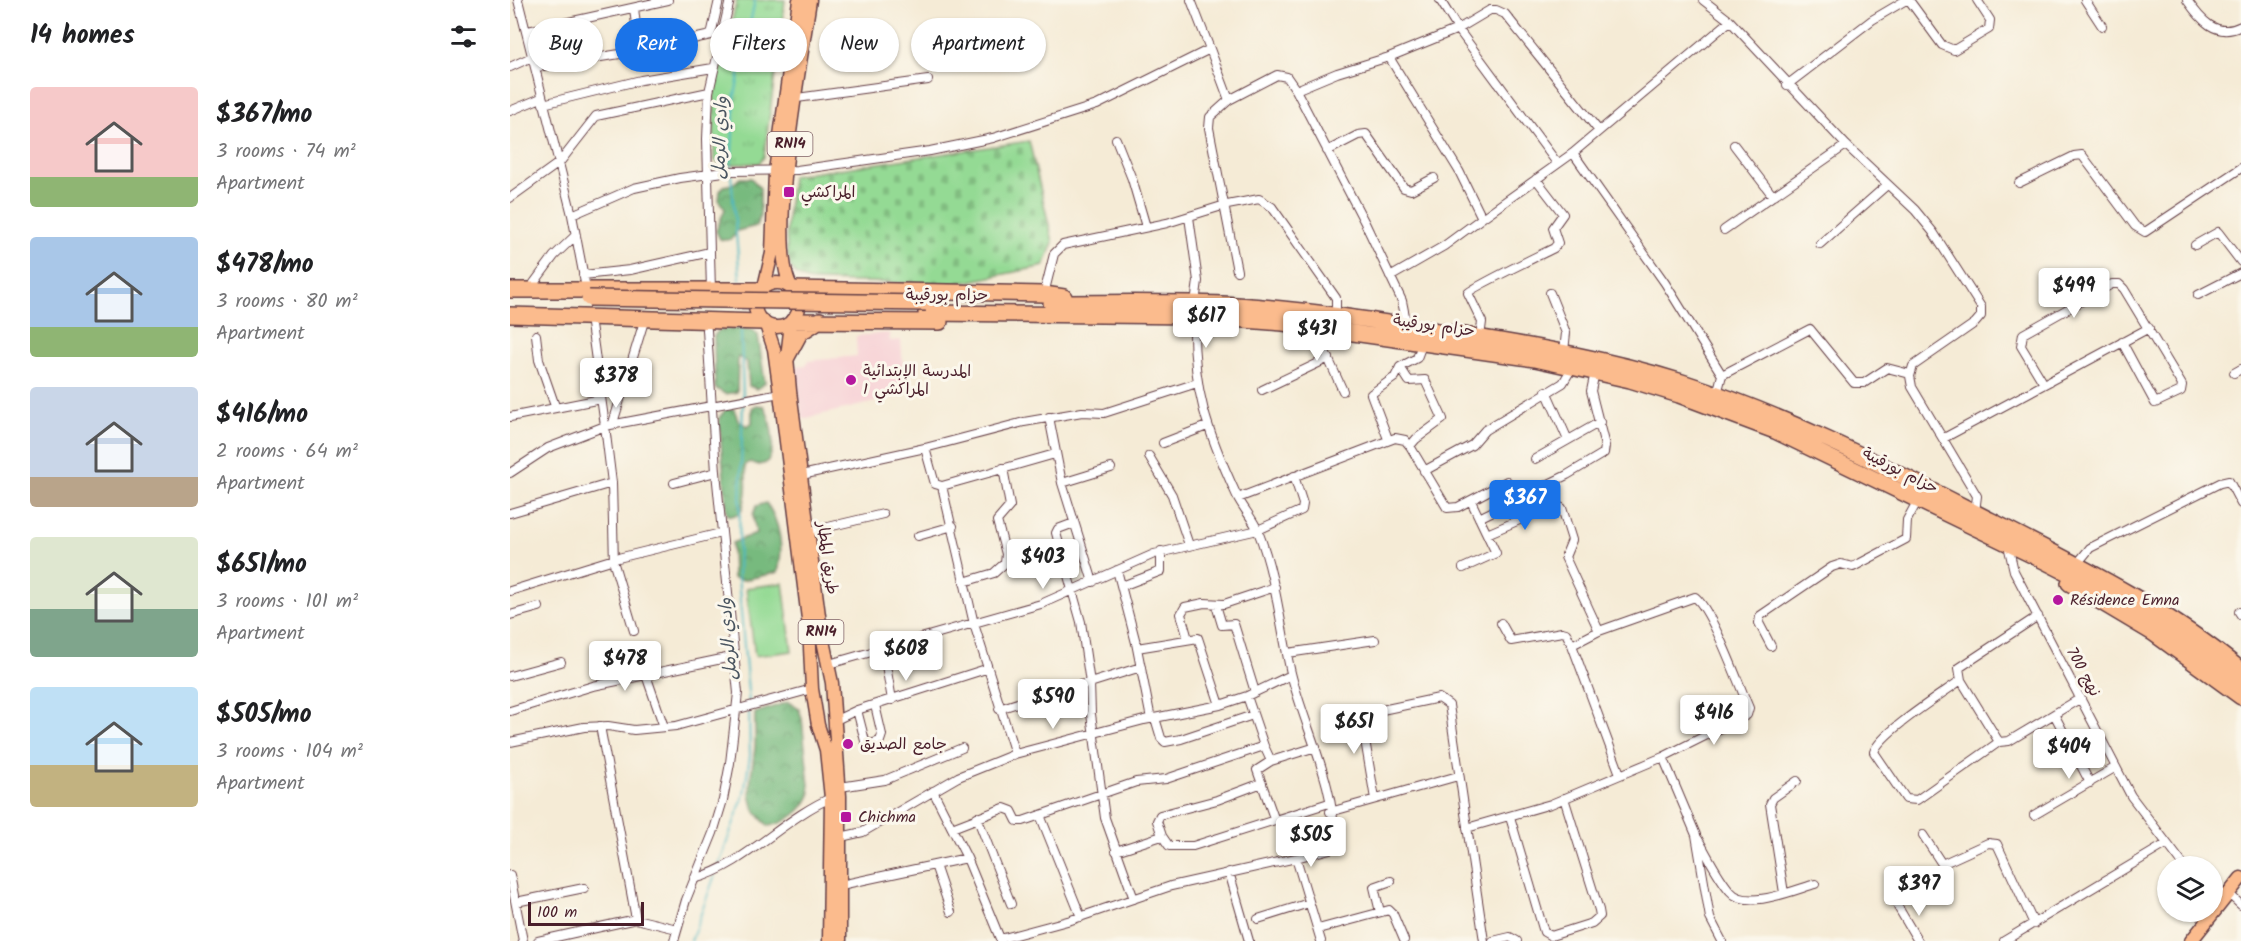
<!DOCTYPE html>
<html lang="en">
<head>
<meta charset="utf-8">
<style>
	:root { --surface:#fff; --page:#f2f2f2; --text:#202124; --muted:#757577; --accent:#1a73e8 }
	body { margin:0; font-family:Kalam,"Playpen Sans Arabic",sans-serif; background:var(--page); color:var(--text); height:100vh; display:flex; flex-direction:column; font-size:22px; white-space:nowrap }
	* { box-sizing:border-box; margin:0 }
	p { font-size:20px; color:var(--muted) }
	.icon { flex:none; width:33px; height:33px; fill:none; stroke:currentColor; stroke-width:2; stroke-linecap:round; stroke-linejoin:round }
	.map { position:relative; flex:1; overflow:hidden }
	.details { display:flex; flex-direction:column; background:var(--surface); width:510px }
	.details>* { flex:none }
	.guide { position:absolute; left:18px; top:18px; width:570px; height:54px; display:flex; gap:12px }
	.buttons { position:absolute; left:1647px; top:856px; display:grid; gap:12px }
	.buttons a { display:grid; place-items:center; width:66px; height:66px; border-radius:50%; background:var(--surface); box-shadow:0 2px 4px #0004; font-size:30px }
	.scale { position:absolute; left:18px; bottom:15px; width:116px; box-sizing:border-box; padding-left:6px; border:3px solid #4a1f2b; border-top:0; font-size:16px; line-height:21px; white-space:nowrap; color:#4a1f2b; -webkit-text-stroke:4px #fbf7ec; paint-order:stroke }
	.price { position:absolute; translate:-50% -51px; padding:0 14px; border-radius:6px; background:#fff; color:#222; font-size:20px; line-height:39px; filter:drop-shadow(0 2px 3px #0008) }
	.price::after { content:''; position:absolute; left:50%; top:36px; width:18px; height:14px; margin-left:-9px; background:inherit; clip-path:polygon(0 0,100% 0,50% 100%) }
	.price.selected { background:var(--accent); color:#fff }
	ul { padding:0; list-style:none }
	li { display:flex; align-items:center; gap:18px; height:150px; padding:0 30px }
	li span { display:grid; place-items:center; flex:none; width:168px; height:120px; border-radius:6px; color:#555 }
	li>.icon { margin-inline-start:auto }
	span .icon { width:72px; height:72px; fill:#fffc; stroke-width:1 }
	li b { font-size:26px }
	h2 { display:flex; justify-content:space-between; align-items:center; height:72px; padding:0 30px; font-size:26px }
	.tag { padding:0 21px; border-radius:27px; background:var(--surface); box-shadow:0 2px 4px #0004; font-size:21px; line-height:54px }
	.tag.selected { background:var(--accent); color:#fff }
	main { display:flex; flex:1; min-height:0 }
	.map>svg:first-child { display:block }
</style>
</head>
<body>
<main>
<section class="details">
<h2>14 homes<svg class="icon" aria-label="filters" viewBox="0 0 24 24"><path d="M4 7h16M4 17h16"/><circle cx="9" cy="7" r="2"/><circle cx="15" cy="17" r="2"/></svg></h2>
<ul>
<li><span style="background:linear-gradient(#f6c9c9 75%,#8fb573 0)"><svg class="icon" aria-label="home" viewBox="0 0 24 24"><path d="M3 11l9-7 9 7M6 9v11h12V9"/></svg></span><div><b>$367/mo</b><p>3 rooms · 74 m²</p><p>Apartment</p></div></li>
<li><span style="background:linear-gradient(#a9c7e8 75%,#8fb573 0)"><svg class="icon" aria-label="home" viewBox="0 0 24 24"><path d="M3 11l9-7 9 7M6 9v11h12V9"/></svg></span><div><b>$478/mo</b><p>3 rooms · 80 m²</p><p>Apartment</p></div></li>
<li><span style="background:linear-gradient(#c9d6e8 75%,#b9a48a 0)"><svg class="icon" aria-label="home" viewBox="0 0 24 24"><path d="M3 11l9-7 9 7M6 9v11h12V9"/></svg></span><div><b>$416/mo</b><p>2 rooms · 64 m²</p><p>Apartment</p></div></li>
<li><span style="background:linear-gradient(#dfe7d0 60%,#7fa58c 0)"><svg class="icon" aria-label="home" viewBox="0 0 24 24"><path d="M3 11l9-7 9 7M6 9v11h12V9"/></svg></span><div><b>$651/mo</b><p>3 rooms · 101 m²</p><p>Apartment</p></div></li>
<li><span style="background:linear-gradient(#bfe0f5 65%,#c2b280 0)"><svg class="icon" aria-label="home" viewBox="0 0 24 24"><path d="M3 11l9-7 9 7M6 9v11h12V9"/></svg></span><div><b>$505/mo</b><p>3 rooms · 104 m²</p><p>Apartment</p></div></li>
</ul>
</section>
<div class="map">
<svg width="1731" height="941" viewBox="0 0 1731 941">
	<defs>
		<pattern id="grass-tufts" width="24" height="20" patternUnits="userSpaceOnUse" patternTransform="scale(1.5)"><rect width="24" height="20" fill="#94da94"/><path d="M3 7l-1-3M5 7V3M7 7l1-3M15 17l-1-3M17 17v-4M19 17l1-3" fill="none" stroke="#81bb80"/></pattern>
		<pattern id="forest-crowns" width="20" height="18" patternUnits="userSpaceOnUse" patternTransform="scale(1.5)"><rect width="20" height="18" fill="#77ba7e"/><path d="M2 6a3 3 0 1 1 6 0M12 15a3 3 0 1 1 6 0" fill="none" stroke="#649767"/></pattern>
		<pattern id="cemetery-stones" width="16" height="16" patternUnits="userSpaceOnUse" patternTransform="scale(1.5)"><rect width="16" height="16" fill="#94da94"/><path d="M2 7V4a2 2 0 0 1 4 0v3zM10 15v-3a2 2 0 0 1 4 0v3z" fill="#81bb80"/></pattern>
	</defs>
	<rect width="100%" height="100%" fill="#fbf7ec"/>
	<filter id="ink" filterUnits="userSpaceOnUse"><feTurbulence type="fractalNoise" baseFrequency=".0167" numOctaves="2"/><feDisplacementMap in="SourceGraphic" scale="12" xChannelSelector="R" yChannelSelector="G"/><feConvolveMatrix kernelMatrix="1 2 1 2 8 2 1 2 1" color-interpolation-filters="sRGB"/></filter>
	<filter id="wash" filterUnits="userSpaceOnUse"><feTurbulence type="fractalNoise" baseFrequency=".008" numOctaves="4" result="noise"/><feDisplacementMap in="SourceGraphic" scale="24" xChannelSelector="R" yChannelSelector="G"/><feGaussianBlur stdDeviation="1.35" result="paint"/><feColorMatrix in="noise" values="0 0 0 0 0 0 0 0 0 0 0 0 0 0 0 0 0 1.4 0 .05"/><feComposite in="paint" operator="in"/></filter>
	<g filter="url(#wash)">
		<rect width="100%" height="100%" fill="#f5ebd6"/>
		<path fill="#f7cfd4" d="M379 333 380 341 391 340 395 395 292 419 285 366 297 365V361L347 356 346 336Z"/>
		<path fill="url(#grass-tufts)" stroke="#6f7c60" stroke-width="1.5" d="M227 0H275L254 157 249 163 210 165 204 159V92Z"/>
		<path fill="url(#forest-crowns)" stroke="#606c54" stroke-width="1.5" d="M230 178H241L250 188V215L246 226 227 231C223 239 219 242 210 239L206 231 215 209 209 201 210 191 214 186 223 184Z
			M230 328 243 330 248 335 255 383 247 389 239 386 237 362 228 357 227 392 215 394 205 388 204 336 209 330Z
			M246 405 254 406C261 419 268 451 256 463L249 465 240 462 235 465C237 484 238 497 230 514L221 516 217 514 209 418 216 409H224L228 420 237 426 242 423V408Z
			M256 503C270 521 274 549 268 572L234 580 223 578 222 543 246 533 243 515 246 506Z
			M278 702 289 709 292 719 300 795C293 812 276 823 259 826 230 803 242 779 245 747 246 736 244 724 245 713Z"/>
		<path fill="url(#cemetery-stones)" stroke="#6f7c60" stroke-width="1.5" d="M519 141 543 242 534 266 446 284 302 281C293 280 283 274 280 265 272 238 280 204 282 176Z"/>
		<path fill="#94da94" stroke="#6f7c60" stroke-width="1.5" d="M273 583 282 651 245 656 236 588Z"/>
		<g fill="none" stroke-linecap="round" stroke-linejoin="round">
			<path stroke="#4ab8c3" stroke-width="2" d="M221 169 225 95 245 0
				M221 175 230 279
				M231 329 233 400 228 577 239 703
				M208 867 234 794 240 756 239 709
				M181 941 205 875"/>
		</g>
	</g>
	<g filter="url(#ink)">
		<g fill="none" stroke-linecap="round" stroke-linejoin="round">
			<g stroke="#643e45" stroke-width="10">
				<path id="street" d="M8 0 62 215 75 283
					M930 0 948 29 879 57 949 171 972 218 1063 153
					M1193 0 1220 21 1336 145 1405 210 1423 232 1471 307V316L1465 323 1403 366 1400 376 1402 387 1467 496 1465 512
					M1399 0 1432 45 1444 50 1479 29 1480 20 1467 0
					M1575 0 1592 26
					M1677 0C1690 19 1706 39 1731 26
					M124 8 129 51
					M18 31 158 0
					M700 49 719 100 700 117 699 128 727 271
					M879 57 827 73 786 90 855 223 892 301 897 326
					M0 67 24 56
					M27 67 129 51 201 35 209 0
					M1277 85 1362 20 1396 0
					M199 92 220 0
					M287 98 418 80
					M719 100 767 75 777 77 786 90
					M33 104 131 80 203 68
					M0 111 31 98
					M606 139 622 179 636 227
					M1224 145 1263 196
					M817 151 848 135 856 134 894 188 901 190 924 178
					M1047 163 948 29 980 10H986L995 14 1089 131
					M1509 183 1564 156 1572 155 1625 226 1635 232 1731 168
					M0 198 50 162 86 116 199 92 197 139 201 291
					M62 215 124 188 170 178 221 171 287 170 420 151 483 138 587 105 700 49 681 0
					M679 217 688 281 685 303
					M1214 230 1336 145
					M1310 244 1377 185
					M1685 245 1708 232 1731 262
					M73 275 120 270 200 252
					M880 277 934 246 972 218
					M24 283 44 256 66 235
					M1040 293 1056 333 1054 351
					M534 294 544 254 553 245 657 223 712 206 749 199 762 207 826 298V316
					M1688 295 1731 273
					M80 317 95 426 270 393
					M808 327 809 338 833 391
					M26 335 29 360 45 406
					M970 337 972 322 958 293C961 288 1032 254 1044 248L1048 243 1043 228 1053 214 1026 179
					M890 367 899 381 915 380 933 419 906 439 900 446
					M1724 373 1731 369
					M1212 375 1300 329 1344 383H1354L1377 368 1400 374
					M1534 384 1511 346 1513 334 1602 284H1609L1614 289 1672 385 1671 391 1645 403 1612 342
					M752 390 819 358
					M1036 391 1058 440
					M1207 394 1212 375 1155 283 1063 153 1220 21
					M0 417 91 399
					M539 417 552 483 583 582
					M103 423 135 318
					M1434 438 1639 328
					M878 439 861 394 885 377 890 367 907 358 913 342
					M653 443 697 426
					M415 448 425 484 432 486
					M639 456 662 495 679 545
					M1025 459 1090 422
					M914 471 962 445 975 430 1053 383 1063 366
					M0 473 38 448 95 426 102 483 104 564 124 631
					M287 476 415 448 514 422 572 412 594 413 687 383
					M164 483 206 472
					M552 483 601 468
					M728 498 885 438 895 440 900 446 937 508 948 507 997 481
					M0 513 102 483
					M969 518 1057 475 1094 453 1095 446 1081 391 1085 372
					M564 523 548 529 546 533 571 622 580 683 631 667
					M297 532 373 514
					M977 534 1044 505 1052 508 1062 540 1055 557 1089 631
					M408 536 443 526
					M1498 545 1504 571 1621 796 1675 867
					M1571 559 1580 548 1710 483 1719 481 1731 504
					M953 568 986 553 961 501
					M607 570 626 643 641 719
					M454 582 484 573 495 563 496 554 487 521 500 506 493 468
					M612 586 651 571V551
					M0 591 104 559 211 533
					M706 605 712 625 724 624 745 692
					M1729 612 1731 615
					M0 615 29 607
					M991 623 1001 641 1052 632 1056 633 1062 645
					M678 639 671 614 675 607 694 603 714 604 765 587
					M1261 646 1249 623 1250 616 1322 567 1331 564 1343 567 1396 539 1397 520 1408 500
					M373 648 382 700
					M627 648 688 638 710 705
					M778 653 865 640
					M319 664 531 604 644 554 748 530 792 510 793 504 784 476
					M136 675 154 727
					M0 676 51 662
					M1451 680C1432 694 1370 733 1364 752L1396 799 1407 800 1489 742 1499 741 1571 698
					M737 696 754 746 761 761 806 747
					M489 709 554 688 580 683 581 714 595 818 624 899
					M347 710 355 741 360 744 370 741 372 735 365 705
					M0 711 83 686 226 656
					M1544 714 1580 783
					M645 718 651 738 655 742 671 739 743 715
					M326 720 347 710 476 669
					M90 726 126 919
					M0 742 74 727 98 726 124 730 166 726 302 689
					M1489 742 1451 680 1449 668 1528 616
					M505 754 464 624 432 486 545 454
					M1153 757 1186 835 1200 918 1212 941
					M761 761 747 770 764 818
					M330 787 375 780 452 748
					M423 791 457 858
					M865 799 852 722 853 714 929 698 939 705 974 941
					M820 812 948 776
					M530 815 571 917
					M1524 815 1606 767
					M467 817 501 904
					M1000 817 1034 932 1041 936 1082 923 1090 916 1089 910 1054 798
					M442 828 494 808 502 811 507 821H513L626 782 656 779 754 746
					M957 828 1041 804 1153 757 1237 715 1239 708C1229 685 1202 610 1185 597L1089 631 1062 645 1110 774
					M1413 835 1432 864 1478 843 1487 844 1524 924
					M652 836 647 821 650 815 707 800 752 783
					M326 838 353 832 448 777 505 754 634 720 710 705 737 696 781 675
					M1188 839C1198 856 1207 876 1220 891 1236 911 1284 890 1305 884
					M606 851 652 836 659 846H683L819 803
					M786 858 811 941
					M425 865 441 912
					M719 872 739 941
					M0 875 13 941
					M184 879C236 865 273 818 323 797
					M326 886 457 858 491 941
					M1274 893 1260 804 1263 798 1287 781
					M1719 894 1731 905
					M6 902 74 888
					M1388 907 1408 941
					M870 912 864 887 881 881
					M748 919 799 903
					M808 929 879 910 883 914 894 940
					M490 939 561 920 661 886 786 858 820 849 824 845C827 787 794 727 781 673 770 625 766 577 748 531 743 519 733 508 727 496 697 431 682 389 684 316
					M28 941 126 919 167 929
					M164 941 176 900 203 833 213 800 220 763 228 693 206 472 197 330
					M983 941 1000 937 1007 941
					M1494 941 1656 844"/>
			</g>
			<g stroke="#643e45" stroke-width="15">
				<path id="primary" d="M245 305a22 22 0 1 1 44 0a22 22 0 1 1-44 0Z
					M254 287 262 253 265 171 289 0
					M282 288C255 244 292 57 300 0
					M281 323 277 357 280 391 311 631 322 683 330 796V941
					M256 325 264 349 270 393 299 627 302 689 308 725 316 750 321 798 319 941
					M1681 941 1731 878"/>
			</g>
			<g stroke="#643e45" stroke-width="18">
				<path id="highway" d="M283 289 534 294 554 297
					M0 290H251
					M541 303C603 303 665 301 726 305 800 310 874 322 947 334 1023 346 1098 359 1172 382 1279 416 1380 469 1480 520 1566 564 1656 608 1731 670
					M416 313 684 316 773 323 1025 359 1120 380 1169 395 1265 431 1534 561 1605 597 1664 635 1731 684
					M0 315 252 322
					M283 321 430 322
					M277 357 290 333 310 320
					M1559 583 1643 633 1731 697"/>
			</g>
			<use href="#street" stroke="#fff" stroke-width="8"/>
			<use href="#primary" stroke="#fbbb8d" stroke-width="12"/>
			<use href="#highway" stroke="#fbbb8d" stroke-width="15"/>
			<g stroke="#643e45" stroke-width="18" stroke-linecap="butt">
				<path id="highway-bridge" d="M79 298 416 303"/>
			</g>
			<use href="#highway-bridge" stroke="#fbbb8d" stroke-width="15"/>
		</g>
	</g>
	<g fill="#b5179e" stroke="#fbf7ec" stroke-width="2">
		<rect x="273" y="186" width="12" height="12" rx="3"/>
		<circle cx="341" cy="380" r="6"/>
		<circle cx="1548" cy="600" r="6"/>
		<circle cx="338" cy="744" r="6"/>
		<rect x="330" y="811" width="12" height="12" rx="3"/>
	</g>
	<g text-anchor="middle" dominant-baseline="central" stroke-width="6" stroke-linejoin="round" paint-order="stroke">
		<g fill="#fbf7ec" stroke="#7f6065" stroke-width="1.5">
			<rect x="257.5" y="132" width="45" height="24" rx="4.5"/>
			<rect x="288.5" y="620" width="45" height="24" rx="4.5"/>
		</g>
		<g font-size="15" font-weight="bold" fill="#4a1f2b">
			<text x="280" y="144">RN14</text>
			<text x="311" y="632">RN14</text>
		</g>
		<g font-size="16" fill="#4a1f2b" stroke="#fbf7ec" text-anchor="start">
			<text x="291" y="192">المراكشي</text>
			<text x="353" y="371">المدرسة الإبتدائية<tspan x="353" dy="18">المراكشي 1</tspan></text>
			<text x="1560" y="600">Résidence Emna</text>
			<text x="350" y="744">جامع الصديق</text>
			<text x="348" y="817">Chichma</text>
		</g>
		<g font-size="16" fill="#4a1f2b" stroke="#fbf7ec">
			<text x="437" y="295">حزام بورقيبة</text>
			<text transform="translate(924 326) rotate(8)">حزام بورقيبة</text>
			<text transform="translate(1390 471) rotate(27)">حزام بورقيبة</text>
			<text transform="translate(317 558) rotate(82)">طريق المطار</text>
			<text transform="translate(1573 672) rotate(61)">نهج 700</text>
		</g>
		<g font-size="18" font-style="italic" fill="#4a5560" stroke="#fbf7ec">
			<text transform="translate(211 138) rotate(-88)">وادي الرمل</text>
			<text transform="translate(219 639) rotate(-94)">وادي الرمل</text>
		</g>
	</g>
</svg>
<div class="buttons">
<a><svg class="icon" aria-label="layers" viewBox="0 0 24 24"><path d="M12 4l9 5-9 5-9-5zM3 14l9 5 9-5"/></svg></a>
</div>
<div class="scale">100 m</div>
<b class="price" style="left:1564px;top:319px">$499</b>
<b class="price" style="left:696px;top:349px">$617</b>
<b class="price" style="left:807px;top:362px">$431</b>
<b class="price" style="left:106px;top:409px">$378</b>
<b class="price selected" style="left:1015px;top:531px">$367</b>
<b class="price" style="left:533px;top:590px">$403</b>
<b class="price" style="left:396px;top:682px">$608</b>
<b class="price" style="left:115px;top:692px">$478</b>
<b class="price" style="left:543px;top:730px">$590</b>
<b class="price" style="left:1204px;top:746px">$416</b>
<b class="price" style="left:844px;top:755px">$651</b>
<b class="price" style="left:1559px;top:780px">$404</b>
<b class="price" style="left:801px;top:868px">$505</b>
<b class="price" style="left:1409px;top:917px">$397</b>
<div class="guide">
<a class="tag">Buy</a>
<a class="tag selected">Rent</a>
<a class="tag">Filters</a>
<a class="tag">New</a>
<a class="tag">Apartment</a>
</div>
</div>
</main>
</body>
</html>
